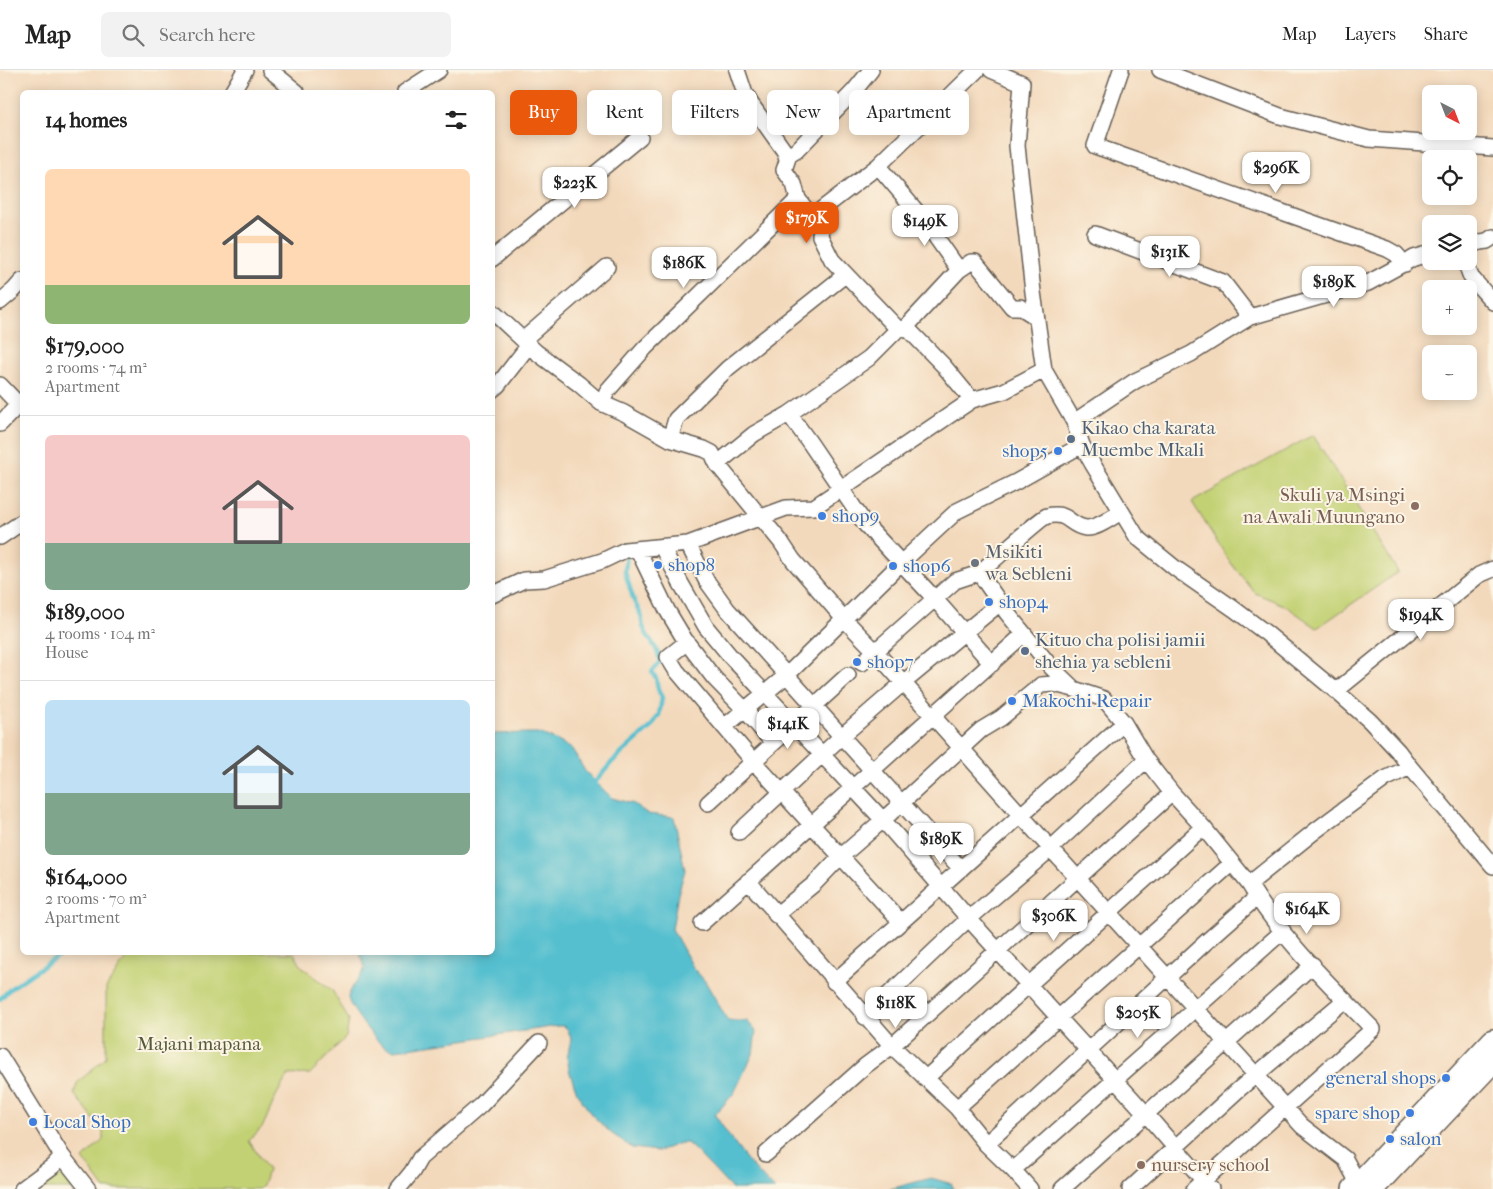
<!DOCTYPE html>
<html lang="en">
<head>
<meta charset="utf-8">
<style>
	:root { --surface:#fff; --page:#f2f2f2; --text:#222; --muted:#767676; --line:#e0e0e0; --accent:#ea580c }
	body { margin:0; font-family:"IM FELL French Canon",serif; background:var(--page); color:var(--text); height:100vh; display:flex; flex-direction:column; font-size:19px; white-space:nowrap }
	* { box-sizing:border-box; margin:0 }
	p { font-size:16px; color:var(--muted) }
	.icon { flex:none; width:28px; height:28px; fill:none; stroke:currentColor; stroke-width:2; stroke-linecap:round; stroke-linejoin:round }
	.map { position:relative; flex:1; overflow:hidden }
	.drawer { position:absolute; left:20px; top:20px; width:475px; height:865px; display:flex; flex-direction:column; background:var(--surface); border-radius:8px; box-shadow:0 2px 12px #0003 }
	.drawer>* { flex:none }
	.guide { position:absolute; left:510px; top:20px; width:475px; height:45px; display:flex; gap:10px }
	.needle { width:32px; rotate:138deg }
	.buttons { position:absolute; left:1422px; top:15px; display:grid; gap:10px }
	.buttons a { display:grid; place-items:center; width:55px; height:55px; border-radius:8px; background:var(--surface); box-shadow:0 2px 12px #0003; font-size:25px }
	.price { position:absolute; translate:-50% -42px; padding:0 11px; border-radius:10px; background:#fff; color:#222; font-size:16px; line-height:32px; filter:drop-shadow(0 1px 2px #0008) }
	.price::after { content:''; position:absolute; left:50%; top:30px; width:15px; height:11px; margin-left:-8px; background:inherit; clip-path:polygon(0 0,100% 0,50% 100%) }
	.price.current { background:var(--accent); color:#fff }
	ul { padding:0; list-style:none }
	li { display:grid; align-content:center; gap:10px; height:265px; padding:0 25px }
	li+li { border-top:1px solid var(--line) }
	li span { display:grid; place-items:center; height:155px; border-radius:8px; color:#555 }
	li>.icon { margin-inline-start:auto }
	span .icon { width:90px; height:90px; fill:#fffc; stroke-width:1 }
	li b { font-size:21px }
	h2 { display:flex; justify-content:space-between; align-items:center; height:60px; padding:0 25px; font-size:21px }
	.chip { padding:0 18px; border-radius:8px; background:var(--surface); box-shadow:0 2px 12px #0003; font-size:18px; line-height:45px }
	.chip.current { background:var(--accent); color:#fff }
	header { display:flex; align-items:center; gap:30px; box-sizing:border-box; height:70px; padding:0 25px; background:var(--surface); border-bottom:1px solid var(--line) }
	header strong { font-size:24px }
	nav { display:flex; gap:28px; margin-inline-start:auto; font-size:18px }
	.search { width:350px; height:45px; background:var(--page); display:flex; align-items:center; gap:12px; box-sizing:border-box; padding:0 18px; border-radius:8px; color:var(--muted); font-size:19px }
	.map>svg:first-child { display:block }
</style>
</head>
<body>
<header>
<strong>Map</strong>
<div class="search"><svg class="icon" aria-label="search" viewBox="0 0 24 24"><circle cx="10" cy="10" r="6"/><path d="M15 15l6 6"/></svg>Search here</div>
<nav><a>Map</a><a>Layers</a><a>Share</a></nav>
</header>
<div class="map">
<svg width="1493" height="1119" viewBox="0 0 1493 1119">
	<rect width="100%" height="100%" fill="#fcf5e5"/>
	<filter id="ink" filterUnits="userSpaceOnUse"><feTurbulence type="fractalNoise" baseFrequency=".02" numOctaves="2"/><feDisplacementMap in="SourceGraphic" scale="10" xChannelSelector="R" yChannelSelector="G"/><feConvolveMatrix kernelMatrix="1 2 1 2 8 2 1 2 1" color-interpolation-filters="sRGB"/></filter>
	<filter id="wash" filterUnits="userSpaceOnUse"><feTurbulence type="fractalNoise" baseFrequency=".0096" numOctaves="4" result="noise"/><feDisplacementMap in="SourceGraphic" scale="20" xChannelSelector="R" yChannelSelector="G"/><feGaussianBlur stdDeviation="1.12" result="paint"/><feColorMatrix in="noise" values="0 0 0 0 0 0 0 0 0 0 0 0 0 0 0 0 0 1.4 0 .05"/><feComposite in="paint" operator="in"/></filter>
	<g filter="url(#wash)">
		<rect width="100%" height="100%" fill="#f3d9bc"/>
		<path fill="#c2d173" stroke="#6f7648" d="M1313 365 1398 502 1317 558 1286 536 1255 523 1230 492 1192 432Z
			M130 882 294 883 302 897 332 920 349 950 346 967 310 1004 288 1005 276 1026 263 1056 249 1071 268 1100 263 1116 259 1119H105L83 1089 103 1070V1061L74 1024 77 1013 106 987V918Z
			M64 1102 77 1119H43Z"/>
		<path fill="#54bfcf" stroke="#386e76" d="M529 663H539L556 670 572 679 585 701 612 728 634 734 648 744 674 747 685 800 678 824 672 859 694 899 705 911 728 951H747L756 961 753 984 734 1023 715 1045C732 1071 751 1099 775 1119H732L696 1081 687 1073H680L659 1081 632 1078 611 1063 591 1044 577 1023 570 1003 567 988 571 969 568 960 564 956H558L395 980C390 979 385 978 381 974 373 968 348 935 348 927 349 923 352 919 353 916 364 899 369 902 359 883L492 882 493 664Z
			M931 1108 952 1114 953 1119H890Z"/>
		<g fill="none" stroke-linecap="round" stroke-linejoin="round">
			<path stroke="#54bfcf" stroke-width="4.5" d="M592 716 612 692 651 657 659 645 662 628 658 619 656 608 652 602 660 591C659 587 658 583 656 579 651 569 640 559 642 547L634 531 625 502 627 483
				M0 929 11 918 64 882"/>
		</g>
	</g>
	<g filter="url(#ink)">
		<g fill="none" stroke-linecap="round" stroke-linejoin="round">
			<g stroke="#675e54" stroke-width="18">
				<path id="minor" d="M270 0 297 22
					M737 0 745 24 751 34 785 82 787 89
					M871 0 854 21 796 81 789 85 784 100 794 114 798 129 821 159 820 166 832 190 898 259 906 257 943 295 972 330
					M991 0 1022 13 1017 76 1033 222 1044 300 1074 352 1082 375 1092 393 1137 467 1175 498 1234 539 1266 563 1336 621 1370 651 1398 681 1410 697
					M1121 0 1095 76 1387 179 1396 184 1405 194
					M1160 0 1280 46 1369 69 1493 78
					M232 22 245 0
					M405 22 439 0
					M878 96 924 150 959 200 906 257
					M813 146 878 96 977 0
					M1095 164 1223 212 1250 247
					M1469 174 1487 171 1493 167
					M492 189 640 67
					M1465 191 1471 207 1493 232
					M959 200 971 192H975L1012 237H1020L1036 247
					M0 232 14 220 22 211
					M492 241 536 282 579 314 601 333 624 343 670 369 704 379 712 383 717 394 754 364 789 344 810 373 865 454 934 528 992 594
					M524 269 607 197
					M0 315 22 338
					M492 320 498 315 529 275
					M601 333 608 320 645 278 798 129
					M789 344 869 288 898 259
					M1074 352 1135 311 1191 284 1250 247 1368 213 1414 188 1431 183
					M0 354 22 331
					M670 369 676 349 728 298 845 205
					M717 394 781 472 793 490 844 549 875 581 1051 779 1302 1056 1345 1089 1358 1113 1364 1118
					M1121 442C1112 447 1097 459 1086 458 1069 456 1069 441 1047 446 1040 448 989 495 979 503L1007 543 1051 597 1074 619 1104 629 1124 653 1146 690 1172 723 1203 757 1249 814 1315 761 1385 709 1410 697 1493 796
					M0 467 22 452
					M688 474 706 510 727 539 961 799
					M662 477 680 512 706 557 731 587 883 750 969 849 1146 1044 1211 1119
					M638 480 667 540 685 570 714 608 745 640 773 673
					M492 525 524 510 544 509 602 491 625 480 688 474 786 438 814 437 972 330 1004 321 1044 300
					M687 572 668 587 676 600 753 691 901 852
					M862 593 955 511 979 503
					M1336 621 1479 505 1493 499
					M724 657 787 605 901 493 957 441 1016 412 1082 375
					M708 733 848 605
					M739 762 842 666 903 613 1000 533
					M748 811 892 976 957 1038 986 1074 1013 1100 1030 1119
					M776 845 814 814 837 790 883 750 981 660 1001 648 1041 615 1054 614 1074 619
					M702 853 1024 564
					M834 912 1124 653
					M865 947 965 852 1047 782 1146 690
					M0 986 62 1086 88 1119
					M925 1009 1203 757
					M957 1038 1232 793
					M986 1074 1206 872 1257 827
					M766 1084 865 996 892 976 1172 723
					M1013 1100 1283 861
					M22 1119 53 1096 62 1086
					M398 1119 412 1102 420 1088 481 1035 539 973
					M1062 1119 1313 895
					M1130 1119 1238 1020 1345 930
					M1194 1119 1373 959C1331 916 1280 867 1249 814"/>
			</g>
			<g stroke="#675e54" stroke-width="24">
				<path id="secondary" d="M1353 1119 1493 970
					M1373 1119 1493 992"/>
			</g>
			<use href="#minor" stroke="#fff" stroke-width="15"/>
			<use href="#secondary" stroke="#fff" stroke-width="21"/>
		</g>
	</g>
	<g fill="#5c6f8a" stroke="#fcf5e5" stroke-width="2">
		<circle cx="1071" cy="369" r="5"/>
		<circle cx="1025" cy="581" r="5"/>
	</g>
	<g fill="#3f7fe0" stroke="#fcf5e5" stroke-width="2">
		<circle cx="1058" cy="381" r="5"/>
		<circle cx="822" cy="446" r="5"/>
		<circle cx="658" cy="495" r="5"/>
		<circle cx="893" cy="496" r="5"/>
		<circle cx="989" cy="532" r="5"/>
		<circle cx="857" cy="592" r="5"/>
		<circle cx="1012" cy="631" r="5"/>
		<circle cx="1446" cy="1008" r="5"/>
		<circle cx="1410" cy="1043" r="5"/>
		<circle cx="33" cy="1052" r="5"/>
		<circle cx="1390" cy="1069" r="5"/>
	</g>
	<g fill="#8d6e63" stroke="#fcf5e5" stroke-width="2">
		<circle cx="1415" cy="436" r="5"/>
		<circle cx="1141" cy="1095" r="5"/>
	</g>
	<circle fill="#6b7280" stroke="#fcf5e5" stroke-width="2" cx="975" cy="493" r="5"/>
	<g text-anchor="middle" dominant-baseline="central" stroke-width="4" stroke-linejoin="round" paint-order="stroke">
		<g font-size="19" fill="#4e5e75" stroke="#fcf5e5" text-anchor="start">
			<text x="1081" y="358">Kikao cha karata<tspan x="1081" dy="22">Muembe Mkali</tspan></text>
			<text x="1035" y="570">Kituo cha polisi jamii<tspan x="1035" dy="22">shehia ya sebleni</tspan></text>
		</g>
		<g font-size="19" fill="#366cbe" stroke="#fcf5e5" text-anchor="start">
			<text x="1048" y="381" text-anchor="end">shop5</text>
			<text x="832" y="446">shop9</text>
			<text x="668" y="495">shop8</text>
			<text x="903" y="496">shop6</text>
			<text x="999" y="532">shop4</text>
			<text x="867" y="592">shop7</text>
			<text x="1022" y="631">Makochi Repair</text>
			<text x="1436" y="1008" text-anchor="end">general shops</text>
			<text x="1400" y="1043" text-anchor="end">spare shop</text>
			<text x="43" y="1052">Local Shop</text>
			<text x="1400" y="1069">salon</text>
		</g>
		<g font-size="19" fill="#785e54" stroke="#fcf5e5" text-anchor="end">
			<text x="1405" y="425">Skuli ya Msingi<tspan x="1405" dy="22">na Awali Muungano</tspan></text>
			<text x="1151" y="1095" text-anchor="start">nursery school</text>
		</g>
		<g font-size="19" fill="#5b616d" stroke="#fcf5e5" text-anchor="start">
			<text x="985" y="482">Msikiti<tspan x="985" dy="22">wa Sebleni</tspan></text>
		</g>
		<g font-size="19" fill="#565b3a" stroke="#fcf5e5">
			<text x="199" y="974">Majani mapana</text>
		</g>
	</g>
</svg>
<div class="buttons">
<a><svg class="needle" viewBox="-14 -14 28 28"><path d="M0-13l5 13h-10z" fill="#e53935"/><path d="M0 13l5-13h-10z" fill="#767676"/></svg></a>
<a><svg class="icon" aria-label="locate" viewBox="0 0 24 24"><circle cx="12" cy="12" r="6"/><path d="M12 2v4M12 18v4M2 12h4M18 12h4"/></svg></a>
<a><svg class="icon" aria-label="layers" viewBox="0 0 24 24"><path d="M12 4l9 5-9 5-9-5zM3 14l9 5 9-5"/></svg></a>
<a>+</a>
<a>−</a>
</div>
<b class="price" style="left:1276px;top:124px">$296K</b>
<b class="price" style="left:575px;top:139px">$223K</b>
<b class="price current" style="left:807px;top:174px">$179K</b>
<b class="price" style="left:925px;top:177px">$149K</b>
<b class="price" style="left:1170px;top:208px">$131K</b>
<b class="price" style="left:684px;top:219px">$186K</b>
<b class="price" style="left:1334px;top:238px">$189K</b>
<b class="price" style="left:1421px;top:571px">$194K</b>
<b class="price" style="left:788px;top:680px">$141K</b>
<b class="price" style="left:941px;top:795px">$189K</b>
<b class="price" style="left:1307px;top:865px">$164K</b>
<b class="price" style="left:1054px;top:872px">$306K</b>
<b class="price" style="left:896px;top:959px">$118K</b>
<b class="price" style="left:1138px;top:969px">$205K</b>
<div class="guide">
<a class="chip current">Buy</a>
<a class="chip">Rent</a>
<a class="chip">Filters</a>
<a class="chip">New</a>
<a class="chip">Apartment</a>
</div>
<section class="drawer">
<h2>14 homes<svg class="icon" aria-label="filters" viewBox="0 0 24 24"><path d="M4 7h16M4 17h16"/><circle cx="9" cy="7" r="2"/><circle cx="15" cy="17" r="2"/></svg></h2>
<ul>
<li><span style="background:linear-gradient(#ffd9b3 75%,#8fb573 0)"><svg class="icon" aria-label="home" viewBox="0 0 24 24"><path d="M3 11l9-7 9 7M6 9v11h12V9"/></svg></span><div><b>$179,000</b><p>2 rooms · 74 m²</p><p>Apartment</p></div></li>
<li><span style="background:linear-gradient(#f6c9c9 70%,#7fa58c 0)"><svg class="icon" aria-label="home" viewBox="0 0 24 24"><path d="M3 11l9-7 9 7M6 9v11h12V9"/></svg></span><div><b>$189,000</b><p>4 rooms · 104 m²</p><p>House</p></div></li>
<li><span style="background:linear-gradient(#bfe0f5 60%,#7fa58c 0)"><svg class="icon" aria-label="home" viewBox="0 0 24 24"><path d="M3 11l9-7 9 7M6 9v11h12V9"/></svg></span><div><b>$164,000</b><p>2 rooms · 70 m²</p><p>Apartment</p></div></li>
</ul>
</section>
</div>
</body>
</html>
